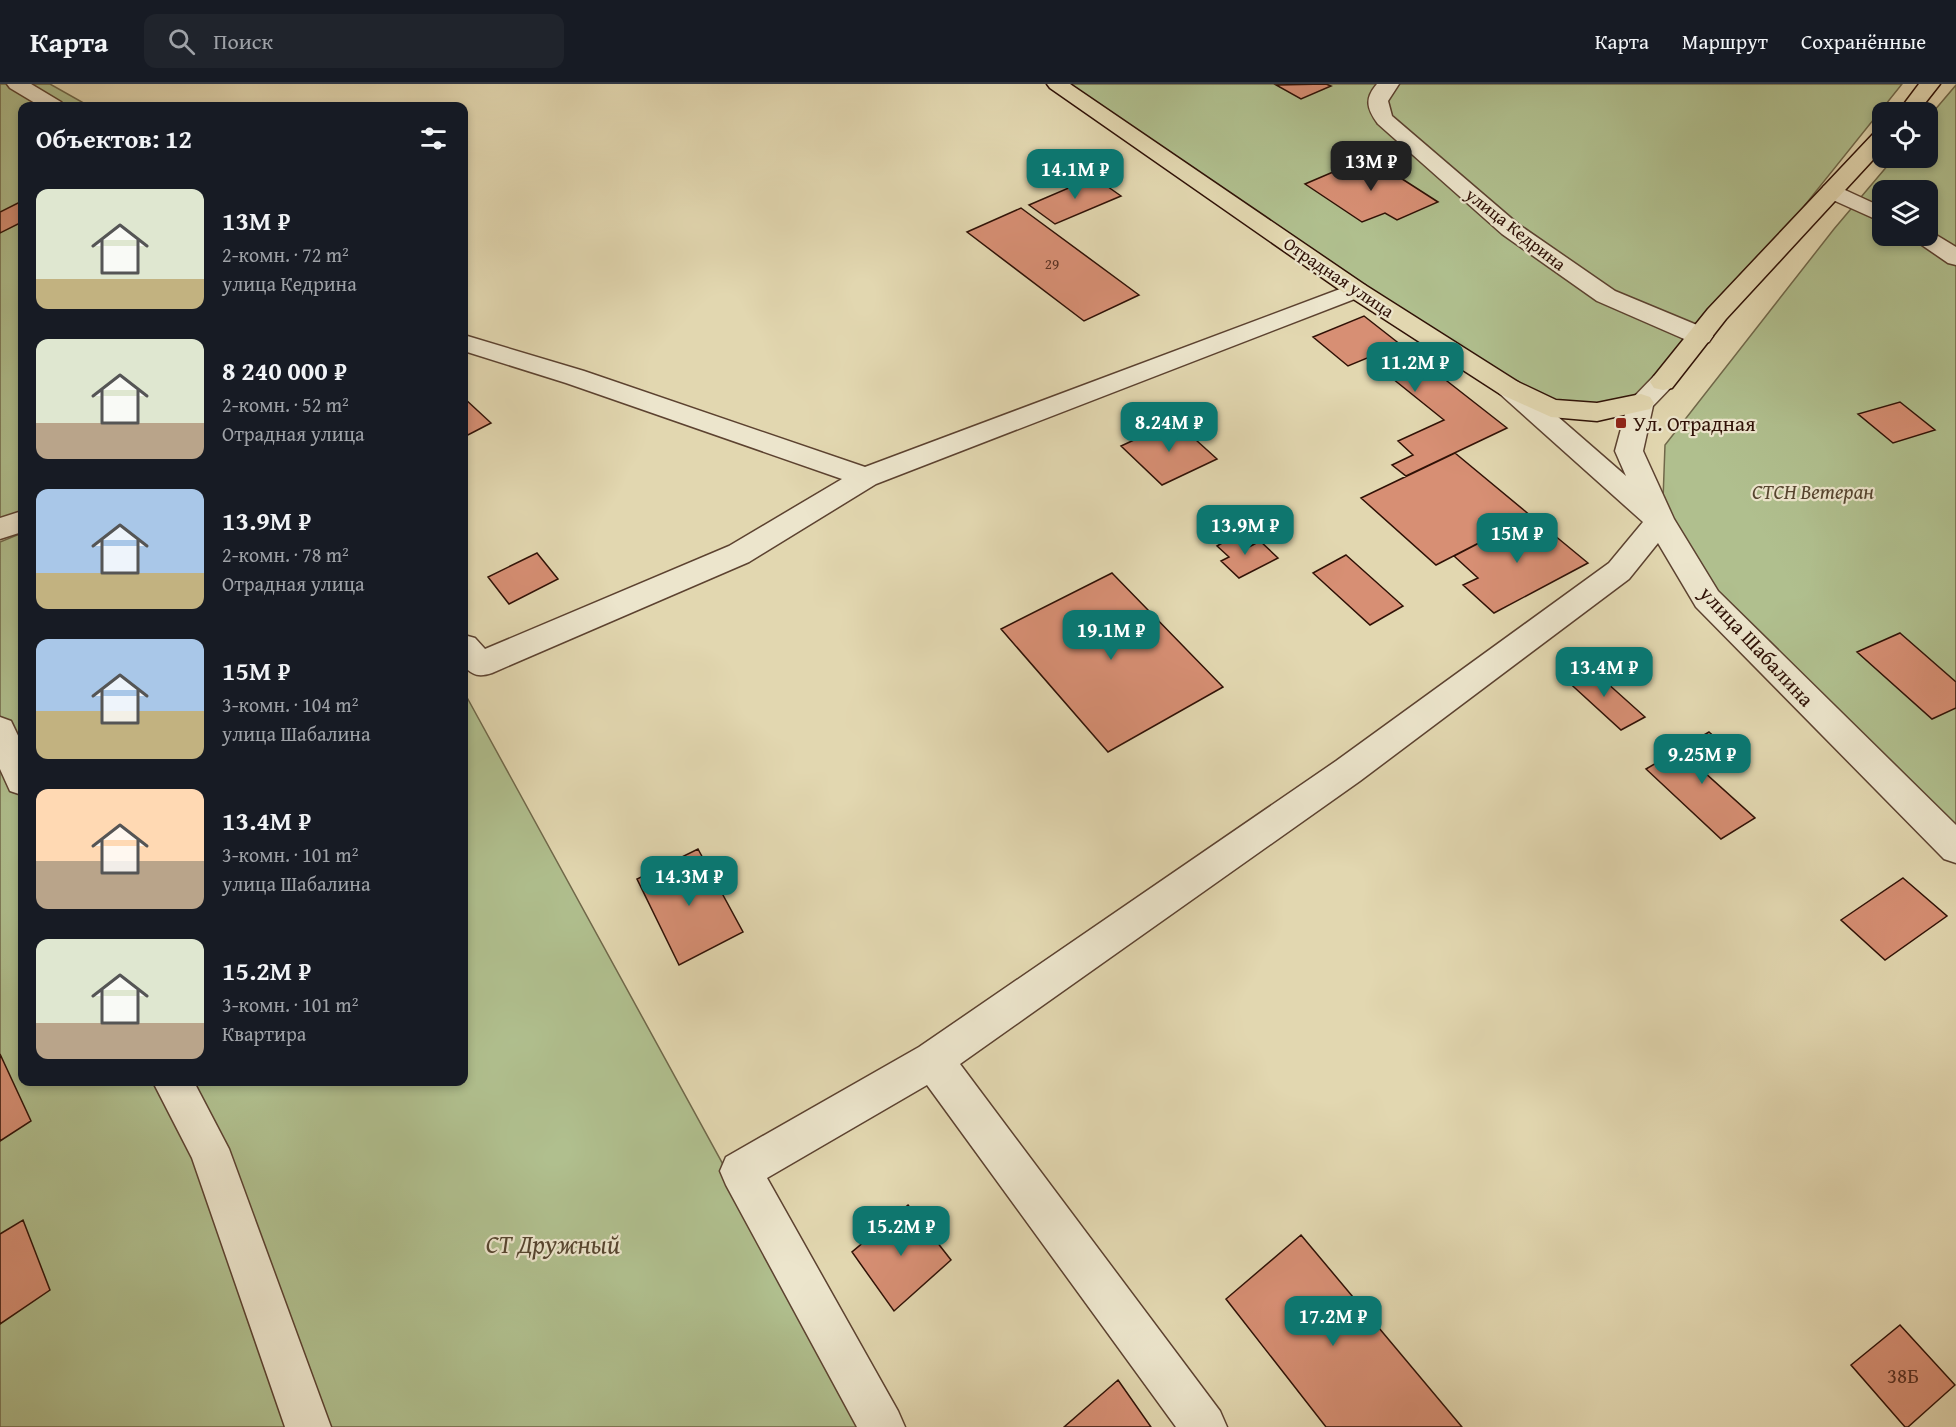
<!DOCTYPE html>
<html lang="ru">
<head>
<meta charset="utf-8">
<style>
	:root { --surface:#171b24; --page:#20242c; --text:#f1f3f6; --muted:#9ea1a6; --line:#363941; --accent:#0f766e }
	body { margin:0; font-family:"Gentium Book Plus",serif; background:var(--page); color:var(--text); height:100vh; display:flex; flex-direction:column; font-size:22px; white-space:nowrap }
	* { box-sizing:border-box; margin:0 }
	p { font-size:20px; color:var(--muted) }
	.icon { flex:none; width:33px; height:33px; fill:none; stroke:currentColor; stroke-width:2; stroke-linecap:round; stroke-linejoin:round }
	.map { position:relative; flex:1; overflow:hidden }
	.side { position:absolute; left:18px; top:18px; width:450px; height:984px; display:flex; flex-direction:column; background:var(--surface); border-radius:12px; box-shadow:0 3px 9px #0003 }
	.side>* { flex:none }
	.fabs { position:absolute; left:1872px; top:18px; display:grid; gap:12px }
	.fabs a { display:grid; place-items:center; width:66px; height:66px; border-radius:12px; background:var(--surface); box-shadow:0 3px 9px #0003; font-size:30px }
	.price { position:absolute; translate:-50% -51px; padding:0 14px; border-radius:12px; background:var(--accent); color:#fff; font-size:20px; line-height:39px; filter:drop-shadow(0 2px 3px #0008) }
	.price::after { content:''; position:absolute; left:50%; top:36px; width:18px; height:14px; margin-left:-9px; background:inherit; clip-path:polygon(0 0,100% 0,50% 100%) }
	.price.active { background:#222; color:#fff }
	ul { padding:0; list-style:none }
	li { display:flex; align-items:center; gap:18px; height:150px; padding:0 18px }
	li span { display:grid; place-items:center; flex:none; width:168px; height:120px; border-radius:12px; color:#555 }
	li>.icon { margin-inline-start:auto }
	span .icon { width:72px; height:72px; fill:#fffc; stroke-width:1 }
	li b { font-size:26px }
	h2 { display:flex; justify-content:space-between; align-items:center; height:72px; padding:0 18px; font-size:26px }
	header { display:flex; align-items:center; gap:36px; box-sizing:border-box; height:84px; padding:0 30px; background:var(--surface); border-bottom:2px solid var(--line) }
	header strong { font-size:28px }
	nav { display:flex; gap:33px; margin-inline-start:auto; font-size:21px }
	.search { width:420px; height:54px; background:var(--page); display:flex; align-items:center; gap:15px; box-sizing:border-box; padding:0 21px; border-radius:12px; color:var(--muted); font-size:22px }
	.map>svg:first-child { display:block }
</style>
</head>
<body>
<header>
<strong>Карта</strong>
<div class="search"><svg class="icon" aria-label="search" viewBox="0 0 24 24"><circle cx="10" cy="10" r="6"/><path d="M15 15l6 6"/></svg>Поиск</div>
<nav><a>Карта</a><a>Маршрут</a><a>Сохранённые</a></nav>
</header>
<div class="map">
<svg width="1956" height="1343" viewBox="0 0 1956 1343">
	<rect width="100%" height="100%" fill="#e2d7b0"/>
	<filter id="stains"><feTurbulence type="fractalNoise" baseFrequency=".00333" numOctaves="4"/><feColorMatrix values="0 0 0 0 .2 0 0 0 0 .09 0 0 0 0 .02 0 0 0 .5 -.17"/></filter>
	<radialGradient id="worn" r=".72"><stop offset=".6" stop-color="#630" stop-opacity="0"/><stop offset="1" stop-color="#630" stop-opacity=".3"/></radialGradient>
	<path fill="#b0bf8e" stroke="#70684a" stroke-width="1.5" fill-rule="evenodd" d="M0 0H50L89 22H22V428L0 436Z
		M1057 0H1902L1663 298 1597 328 1509 304Z
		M1956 1V771L1774 576 1662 443 1665 361 1834 145 1894 74H1928V34ZM1882 106H1928V152H1882Z
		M22 449V998H464V608L867 1343H0V458Z"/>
	<path fill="#d78f74" stroke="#2f1106" stroke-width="1.5" d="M1326 0 1331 2 1301 15 1276 1Z
		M1368 73 1438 118 1397 136 1385 129 1362 138 1305 100Z
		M1094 93 1121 112 1055 140 1029 121Z
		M22 117V138L0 149V128Z
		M1021 124 1139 211 1084 237 967 148Z
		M1364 232 1507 344 1406 392 1392 381 1413 371 1398 357 1444 336 1367 274 1348 282 1313 253Z
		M464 314 491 339 464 353Z
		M1900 318 1935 346 1893 359 1858 330Z
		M1175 337 1217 375 1162 401 1121 362Z
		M1455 369 1531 432 1436 481 1361 414Z
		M1531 432 1588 479 1494 529 1463 501 1478 494 1454 472Z
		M1236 451 1249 463 1260 457 1278 474 1239 494 1221 477 1229 473 1217 462Z
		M537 469 558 495 509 520 488 493Z
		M1346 471 1403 522 1370 541 1313 489Z
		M1112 489 1223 603 1108 668 1001 545Z
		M1900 549 1956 598V624L1932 635 1857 568Z
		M1587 581 1645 633 1621 646 1564 594Z
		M1709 648 1733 669 1703 687 1755 734 1721 755 1646 685Z
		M698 765 743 848 679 881 637 795Z
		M1903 794 1947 832 1885 876 1841 836Z
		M0 970 31 1037 0 1057Z
		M908 1121 951 1176 894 1227 852 1168Z
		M23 1136 50 1206 0 1240V1150Z
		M1301 1151 1462 1343H1326L1226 1215Z
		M1900 1241 1955 1301 1908 1343H1905L1851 1281Z
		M1118 1296 1151 1343H1064Z"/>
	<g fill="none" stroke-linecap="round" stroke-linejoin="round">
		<g stroke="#5c4230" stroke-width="3">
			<path id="minor" d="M7 0H31L61 18 64 22H40L10 4Z
				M1377 0H1399L1388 17 1392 32 1518 140 1615 207 1709 246 1713 252 1709 258 1700 260 1691 258 1597 217 1502 150 1378 40C1367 25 1364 15 1377 0Z
				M1832 100 1882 123V138L1824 112 1821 107 1824 102Z
				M1928 146 1956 163V181L1948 179 1916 157 1912 152H1928Z
				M1356 199 1365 201 1368 206 1365 211 876 400 749 478 492 589C480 593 473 592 464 582V551L475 554 485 565 729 462 842 395 566 299 464 267V251L584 287 865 383Z
				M1663 290 1672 292 1676 298 1653 322 1643 367 1674 435 1718 507 1956 741V779L1944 775 1696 523 1658 459 1629 495 1360 697 960 980 1220 1327 1227 1343H1176L927 1001 767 1094 898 1327 905 1343H857L726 1101 720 1087 726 1073 919 963 1336 677 1609 479 1643 438 1500 310 1496 304 1500 298 1509 295 1518 298 1626 392 1615 367 1628 319 1654 292Z
				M22 427V448L0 455V434Z
				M0 633 11 637 22 660V711L10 707 0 685Z
				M153 998H194L229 1065 331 1343H285L192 1074Z"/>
		</g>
		<g stroke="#2f1106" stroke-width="3">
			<path id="major" d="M1047 0H1070L1365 201 1518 298 1556 316 1597 319 1641 310 1650 313 1654 319 1650 325 1597 337 1551 333 1500 310 1347 211 1050 4Z
				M1919 0H1940L1918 28H1898Z
				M1882 48V66L1726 235 1672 304 1663 306 1654 304 1650 298 1654 292 1708 225 1874 49Z"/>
		</g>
		<use href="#minor" fill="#ece5cc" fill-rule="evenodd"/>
		<use href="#major" fill="#e2d7b0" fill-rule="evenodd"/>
	</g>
	<rect fill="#8f2418" stroke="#ece5cc" stroke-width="2" x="1615" y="333" width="12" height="12" rx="3"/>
	<g text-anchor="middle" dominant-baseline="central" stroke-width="4.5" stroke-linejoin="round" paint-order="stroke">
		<g font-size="15" fill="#593022">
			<text x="1052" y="179">29</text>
		</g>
		<g font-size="18" fill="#2f1106" stroke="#ece5cc">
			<text transform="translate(1516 145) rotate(38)">улица Кедрина</text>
			<text transform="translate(1339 193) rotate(34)">Отрадная улица</text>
		</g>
		<g font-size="21" fill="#2f1106" stroke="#ece5cc" text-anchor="start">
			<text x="1633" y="339">Ул. Отрадная</text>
		</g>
		<g font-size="21" font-style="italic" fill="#56452f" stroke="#ece5cc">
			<text x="1813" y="407">СТСН Ветеран</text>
		</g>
		<g font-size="21" fill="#2f1106" stroke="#ece5cc">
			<text transform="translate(1757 562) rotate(47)">улица Шабалина</text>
		</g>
		<g font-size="21" fill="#593022">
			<text x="1903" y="1291">38Б</text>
		</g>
		<g font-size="26" font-style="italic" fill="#56452f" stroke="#ece5cc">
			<text x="553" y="1159">СТ Дружный</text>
		</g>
	</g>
	<rect width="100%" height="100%" filter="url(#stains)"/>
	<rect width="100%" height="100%" fill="url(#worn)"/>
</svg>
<div class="fabs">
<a><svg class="icon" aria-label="locate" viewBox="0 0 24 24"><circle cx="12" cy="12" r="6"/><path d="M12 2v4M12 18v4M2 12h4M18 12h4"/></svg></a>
<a><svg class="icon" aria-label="layers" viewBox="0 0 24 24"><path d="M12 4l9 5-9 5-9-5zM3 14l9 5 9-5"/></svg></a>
</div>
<b class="price active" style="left:1371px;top:108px">13M ₽</b>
<b class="price" style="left:1075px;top:116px">14.1M ₽</b>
<b class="price" style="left:1415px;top:309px">11.2M ₽</b>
<b class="price" style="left:1169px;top:369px">8.24M ₽</b>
<b class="price" style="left:1245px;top:472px">13.9M ₽</b>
<b class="price" style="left:1517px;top:480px">15M ₽</b>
<b class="price" style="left:1111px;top:577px">19.1M ₽</b>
<b class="price" style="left:1604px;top:614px">13.4M ₽</b>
<b class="price" style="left:1702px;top:701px">9.25M ₽</b>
<b class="price" style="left:689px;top:823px">14.3M ₽</b>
<b class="price" style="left:901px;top:1173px">15.2M ₽</b>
<b class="price" style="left:1333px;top:1263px">17.2M ₽</b>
<section class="side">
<h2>Объектов: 12<svg class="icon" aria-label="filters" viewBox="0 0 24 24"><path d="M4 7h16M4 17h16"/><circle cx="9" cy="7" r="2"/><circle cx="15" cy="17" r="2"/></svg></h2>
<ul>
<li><span style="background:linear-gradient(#dfe7d0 75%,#c2b280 0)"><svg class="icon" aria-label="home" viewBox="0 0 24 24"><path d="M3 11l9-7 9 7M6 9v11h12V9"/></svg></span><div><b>13M ₽</b><p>2-комн. · 72 m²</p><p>улица Кедрина</p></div></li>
<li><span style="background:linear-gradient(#dfe7d0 70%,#b9a48a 0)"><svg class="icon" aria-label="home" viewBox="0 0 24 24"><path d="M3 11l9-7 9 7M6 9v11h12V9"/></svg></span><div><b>8 240 000 ₽</b><p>2-комн. · 52 m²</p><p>Отрадная улица</p></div></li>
<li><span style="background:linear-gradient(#a9c7e8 70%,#c2b280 0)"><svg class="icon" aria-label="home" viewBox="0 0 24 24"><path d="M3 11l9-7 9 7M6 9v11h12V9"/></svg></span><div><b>13.9M ₽</b><p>2-комн. · 78 m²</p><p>Отрадная улица</p></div></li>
<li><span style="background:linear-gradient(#a9c7e8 60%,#c2b280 0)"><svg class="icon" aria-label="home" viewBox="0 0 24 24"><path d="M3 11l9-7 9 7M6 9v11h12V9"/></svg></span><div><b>15M ₽</b><p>3-комн. · 104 m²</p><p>улица Шабалина</p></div></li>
<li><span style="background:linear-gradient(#ffd9b3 60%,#b9a48a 0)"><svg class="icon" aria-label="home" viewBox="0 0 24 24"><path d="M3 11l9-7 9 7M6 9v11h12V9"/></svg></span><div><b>13.4M ₽</b><p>3-комн. · 101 m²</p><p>улица Шабалина</p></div></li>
<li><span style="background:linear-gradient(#dfe7d0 70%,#b9a48a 0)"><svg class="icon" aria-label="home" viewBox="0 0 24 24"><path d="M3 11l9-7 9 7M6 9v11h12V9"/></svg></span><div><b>15.2M ₽</b><p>3-комн. · 101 m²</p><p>Квартира</p></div></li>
</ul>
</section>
</div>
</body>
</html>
